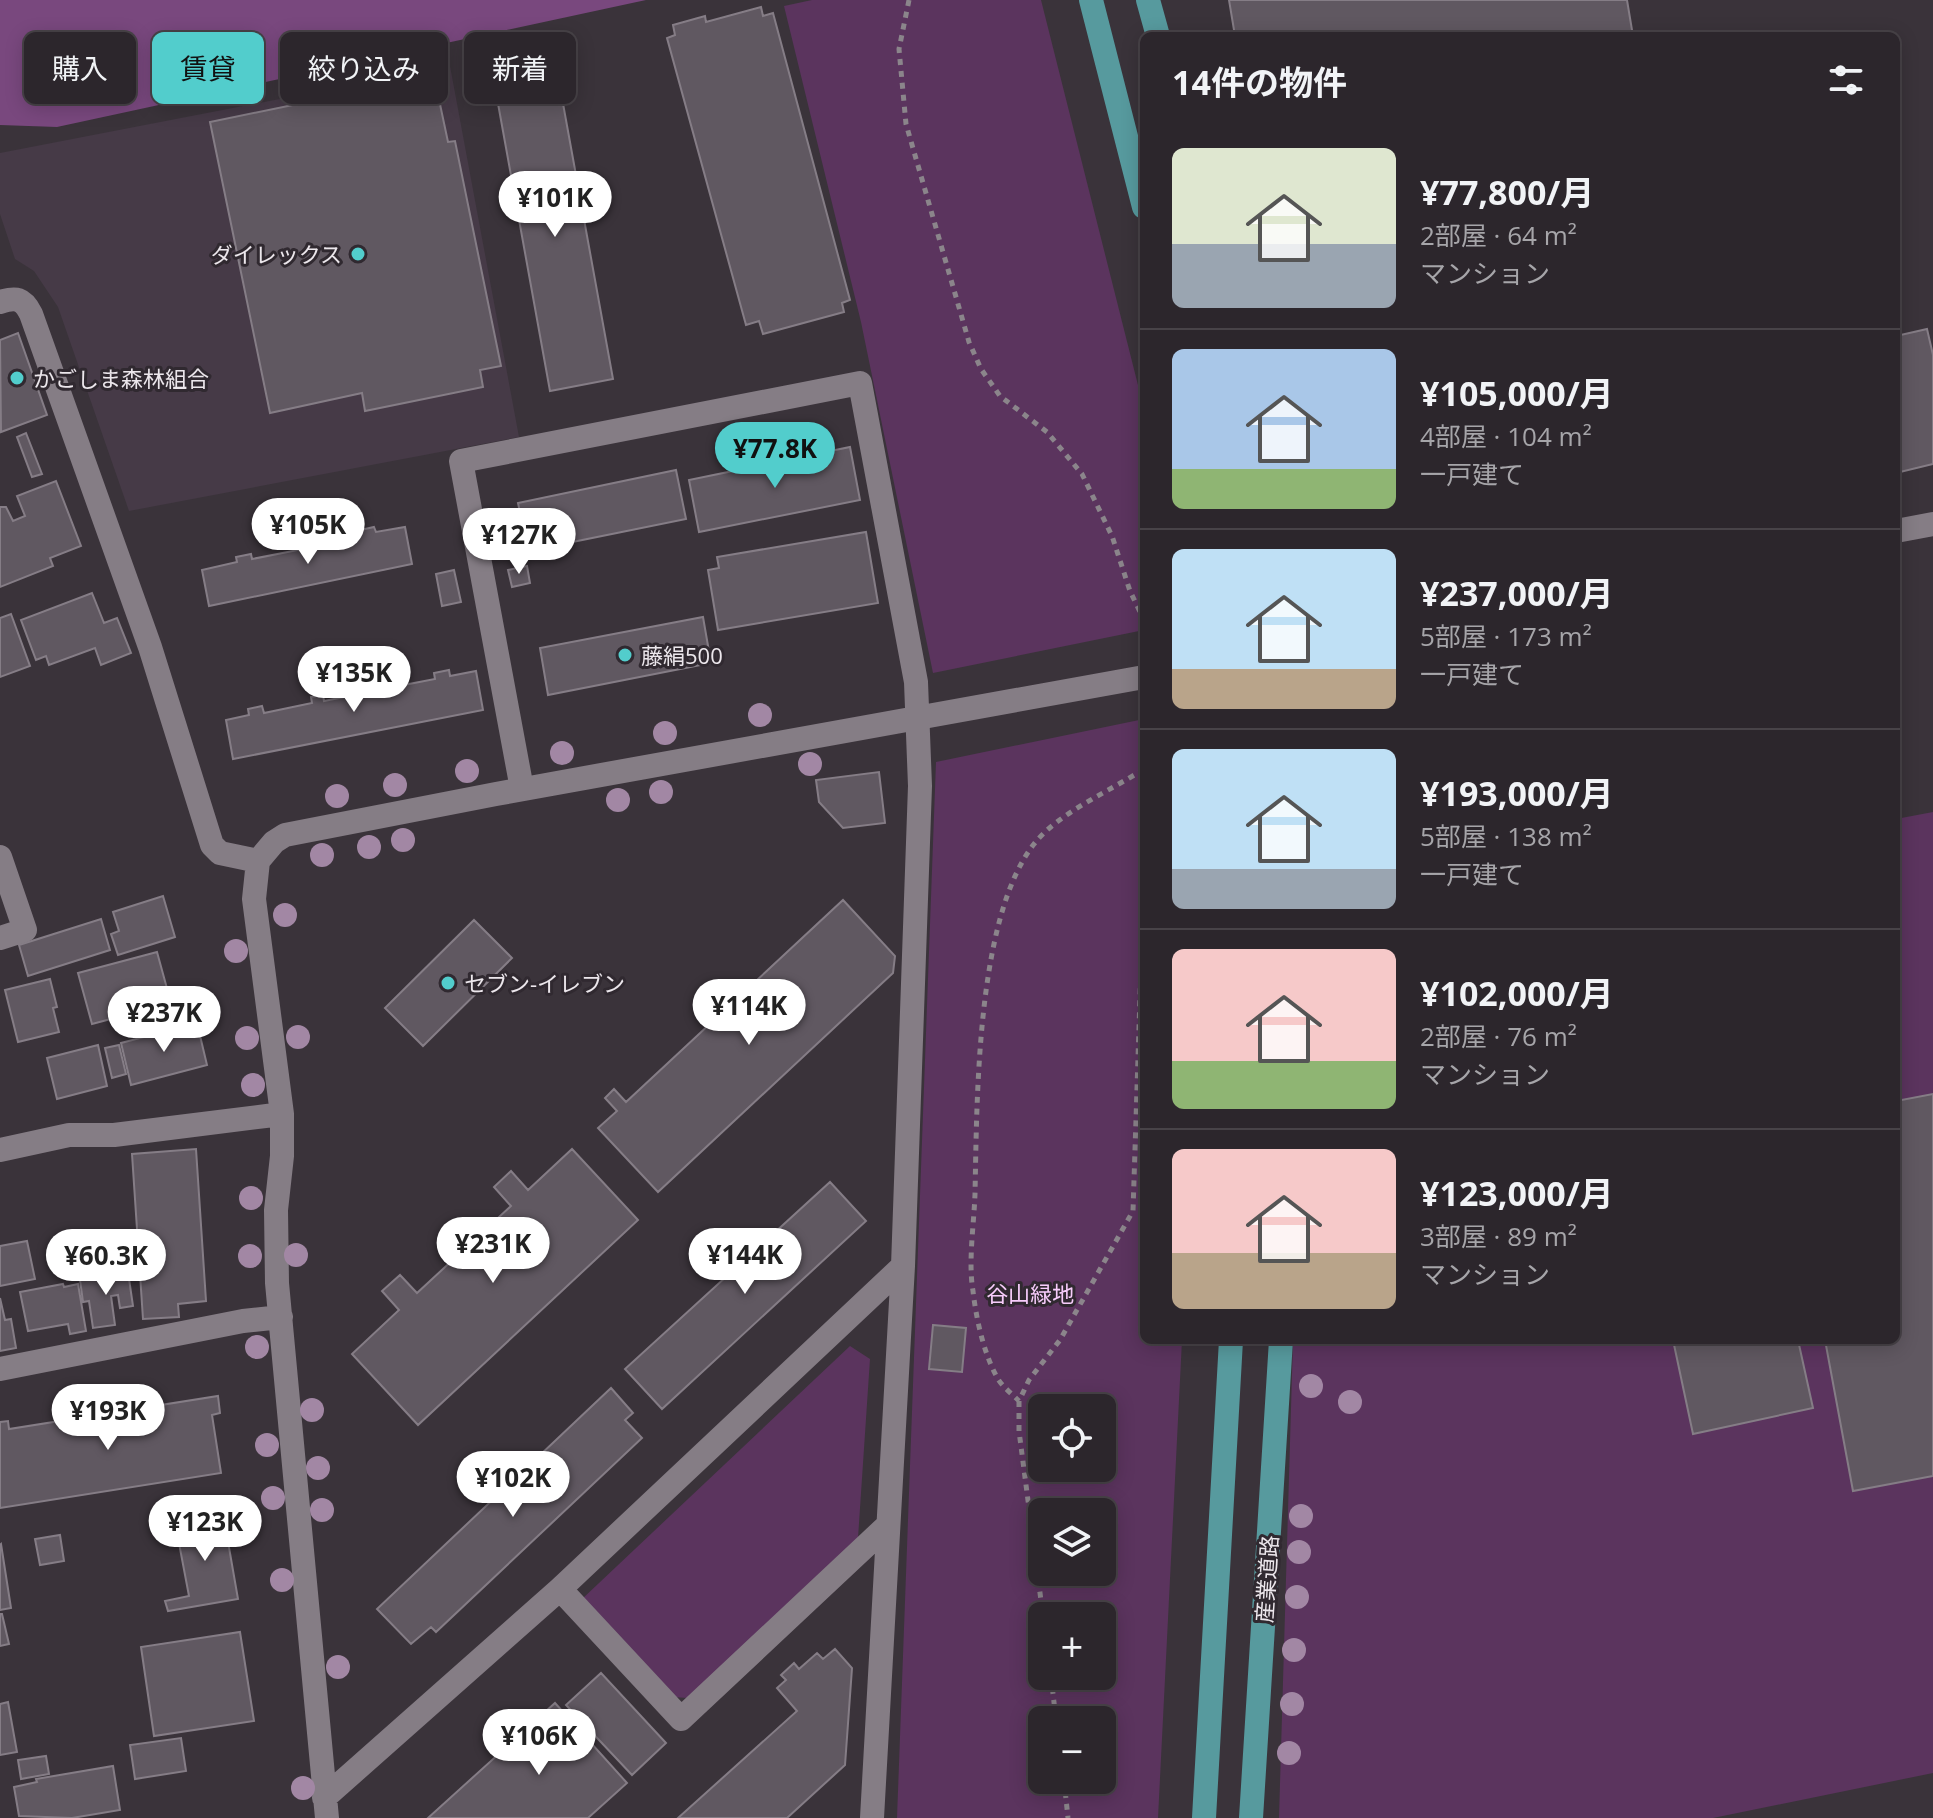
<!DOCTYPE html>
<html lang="ja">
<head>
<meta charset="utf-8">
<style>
	:root { --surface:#2c262c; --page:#383238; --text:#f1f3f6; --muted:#a6a5a9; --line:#484348; --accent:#52cdcc }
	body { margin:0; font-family:"Open Sans","Noto Sans JP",sans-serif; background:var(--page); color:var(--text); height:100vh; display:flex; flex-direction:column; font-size:30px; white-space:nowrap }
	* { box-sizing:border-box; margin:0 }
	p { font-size:26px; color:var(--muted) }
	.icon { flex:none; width:44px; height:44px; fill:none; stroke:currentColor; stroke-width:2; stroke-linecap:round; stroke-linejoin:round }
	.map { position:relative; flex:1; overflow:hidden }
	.details { position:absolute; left:1140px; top:32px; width:760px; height:1312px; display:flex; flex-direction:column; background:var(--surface); border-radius:12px; box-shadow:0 4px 20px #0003,0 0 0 2px var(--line) }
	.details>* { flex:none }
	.hud { position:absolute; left:24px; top:32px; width:760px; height:72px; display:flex; gap:16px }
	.controls { position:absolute; left:1028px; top:1394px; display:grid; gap:16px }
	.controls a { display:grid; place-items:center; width:88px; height:88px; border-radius:12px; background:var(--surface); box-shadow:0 4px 20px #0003,0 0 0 2px var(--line); font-size:40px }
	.price { position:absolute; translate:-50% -68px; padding:0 18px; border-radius:28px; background:#fff; color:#222; font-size:26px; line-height:52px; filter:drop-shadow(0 2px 4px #0008) }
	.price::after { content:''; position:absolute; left:50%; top:48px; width:24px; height:18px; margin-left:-12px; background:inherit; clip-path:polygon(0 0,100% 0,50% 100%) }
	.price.on { background:var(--accent); color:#111 }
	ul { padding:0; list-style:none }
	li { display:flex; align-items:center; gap:24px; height:200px; padding:0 32px }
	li+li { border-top:2px solid var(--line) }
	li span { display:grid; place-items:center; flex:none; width:224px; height:160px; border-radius:12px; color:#555 }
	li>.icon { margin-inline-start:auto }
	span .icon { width:96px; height:96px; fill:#fffc; stroke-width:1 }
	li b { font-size:34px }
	h2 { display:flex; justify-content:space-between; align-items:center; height:96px; padding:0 32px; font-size:34px }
	.chip { padding:0 28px; border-radius:12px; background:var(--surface); box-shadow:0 4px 20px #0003,0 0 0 2px var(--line); font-size:28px; line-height:72px }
	.chip.on { background:var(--accent); color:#111 }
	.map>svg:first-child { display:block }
</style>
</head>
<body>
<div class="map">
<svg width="1933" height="1818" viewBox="0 0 1933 1818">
	<rect width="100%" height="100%" fill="#3a333a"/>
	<path fill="#463a47" d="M450 66 519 437 129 511 58 307 34 271 15 259 0 214V153Z"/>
	<path fill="#5b345e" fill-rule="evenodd" d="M812 0H1041L1144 409V630L933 673 861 322 784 6Z
		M1144 719V1340H1182L1158 1818H897L936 762ZM1042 1408H1102V1468H1042ZM1042 1512H1102V1572H1042ZM1042 1616H1102V1676H1042ZM1042 1720H1102V1780H1042Z
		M1933 812V1773L1713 1818H1279L1293 1340H1896V819Z
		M850 1346 870 1359 858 1538 688 1698 672 1697 581 1600Z"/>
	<path fill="#79487e" d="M0 0H646L57 127 0 125Z"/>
	<path fill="#605861" stroke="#857d86" stroke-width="2" d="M1229 0H1627L1633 36H1235Z
		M761 7 763 16 773 13 850 300 842 303 844 312 763 334 759 321 746 325 667 38 675 35 673 25 705 16 706 22Z
		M434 76 448 142 455 141 501 366 480 370 483 387 365 411 362 393 270 413 210 122Z
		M560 87 613 379 550 391 497 98Z
		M1927 329 1933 355V464L1896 473V336Z
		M18 333 47 415 1 432 0 340Z
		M26 433 42 474 32 477 17 437Z
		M850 447 860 500 699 532 689 480Z
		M676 470 686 519 528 551 518 503Z
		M56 481 81 546 50 558 53 566 0 587V507H6L13 521 25 516 17 496Z
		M374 527 376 532 405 527 412 564 209 606 202 570 237 562 236 557 251 554 252 559 298 550 297 543 315 540V545L358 536 356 531Z
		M866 532 878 603 718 630 708 570 719 568 717 557Z
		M527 566 530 583 512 587 508 570Z
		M454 570 461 602 442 606 436 574Z
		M92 593 104 623 117 618 131 653 101 665 95 648 49 665 46 656 36 660 21 620Z
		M11 614 30 666 0 677V618Z
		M703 617 711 663 548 695 540 648Z
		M449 670 450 676 476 671 483 710 233 759 226 720 249 715 248 709 262 706 264 713 312 703 311 697 323 695 324 701 374 691 372 685 386 682 388 688 435 679 434 673Z
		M879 772 885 823 843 828 819 802 816 780Z
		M163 896 175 937 118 955 111 934 119 931 113 912Z
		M843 900 895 956 893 973 658 1192 598 1128 617 1111 605 1098 614 1089 626 1102Z
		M101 919 110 950 28 976 19 945Z
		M474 920 512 958 423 1046 385 1008Z
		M157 952 171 1003 92 1024 78 973Z
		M50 979 57 1007 53 1008 59 1032 18 1042 5 990Z
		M162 1013 164 1026 138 1031 136 1018Z
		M197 1023 207 1065 131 1085 121 1043Z
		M98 1045 107 1086 57 1099 47 1058Z
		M119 1045 126 1074 112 1078 105 1048Z
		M1933 1094V1476L1853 1491 1825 1340H1896V1101Z
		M196 1149 206 1301 178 1304 179 1317 143 1319 132 1154Z
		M572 1149 638 1220 418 1425 352 1354 399 1310 382 1291 400 1275 417 1293 511 1206 494 1187 511 1171 528 1190Z
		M830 1182 866 1221 662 1409 625 1369Z
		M27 1241 35 1279 0 1286V1246Z
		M128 1272 133 1306 120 1308 118 1295 111 1296 115 1325 93 1328 89 1301 83 1302 80 1280Z
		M63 1284 64 1287 78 1284 86 1331 70 1334 68 1324 28 1331 20 1292Z
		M0 1298 5 1320 11 1319 16 1348 0 1351Z
		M933 1325 966 1328 962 1372 929 1369Z
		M1673 1340H1798L1813 1408 1693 1434Z
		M611 1388 633 1413 625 1420 642 1438 436 1632 431 1627 411 1644 377 1609Z
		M218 1396 220 1413 212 1415 221 1473 0 1508V1422L8 1421 9 1429Z
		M223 1513 238 1599 168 1611 165 1601 189 1596 175 1522Z
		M60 1535 64 1561 40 1565 35 1539Z
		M1 1544 11 1608 0 1610V1545Z
		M0 1614H2L9 1644 0 1646Z
		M240 1632 254 1721 154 1736 141 1647Z
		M835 1649 852 1668 845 1765 787 1818H678L797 1711 777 1688 786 1680 781 1675 794 1663 799 1669 817 1653 823 1659Z
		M601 1673 666 1743 632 1775 566 1705Z
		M8 1702 17 1752 0 1755V1704Z
		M555 1703 627 1783 588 1818H428Z
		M181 1738 186 1771 135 1779 130 1745Z
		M46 1756 49 1774 21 1779 18 1760Z
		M113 1766 120 1810 72 1818 19 1816 14 1787 37 1782 36 1779Z"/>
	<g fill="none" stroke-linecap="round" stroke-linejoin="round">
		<path stroke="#8b858b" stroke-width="5" stroke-dasharray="6 6" stroke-linecap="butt" d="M909 0 899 49 906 124 969 342 981 369 1000 396 1047 432 1082 474 1112 536 1130 591 1144 620
			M1144 769C1110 791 1058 813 1034 844 976 918 977 1101 975 1194 974 1224 968 1262 973 1291 976 1318 984 1355 998 1379 1003 1387 1012 1394 1019 1401L1029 1380 1060 1340 1133 1211 1144 874
			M1019 1401V1431L1043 1616
			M1051 1676 1056 1720
			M1064 1780 1068 1818"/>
		<path stroke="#857d85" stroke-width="24" d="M0 302C16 297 23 298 31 314L150 647 212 845 220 853 258 861
			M1896 531 1933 524
			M522 789 461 461 860 383 916 682 920 786 903 1266 872 1818
			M0 857 25 930 0 938
			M0 1150 69 1135H114L282 1114
			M0 1369 243 1321 281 1317
			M560 1589 681 1719 888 1525
			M324 1798 560 1589 903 1266
			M327 1818 277 1283 276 1210 282 1156V1114L254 899 258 861 274 842 285 835 496 794 1144 677"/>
		<path stroke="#579a9e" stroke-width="24" d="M1091 0 1144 207
			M1148 0 1158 36
			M1204 1818 1231 1340
			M1251 1818 1281 1340"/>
	</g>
	<g fill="#a287a4">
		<circle cx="760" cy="715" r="12"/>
		<circle cx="665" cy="733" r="12"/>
		<circle cx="562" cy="753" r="12"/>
		<circle cx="810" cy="764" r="12"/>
		<circle cx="467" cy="771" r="12"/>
		<circle cx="395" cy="785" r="12"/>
		<circle cx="661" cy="792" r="12"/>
		<circle cx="337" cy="796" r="12"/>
		<circle cx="618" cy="800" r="12"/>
		<circle cx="403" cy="840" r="12"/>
		<circle cx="369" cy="847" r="12"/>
		<circle cx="322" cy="855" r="12"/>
		<circle cx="285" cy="915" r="12"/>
		<circle cx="236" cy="951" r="12"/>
		<circle cx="298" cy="1037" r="12"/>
		<circle cx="247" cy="1038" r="12"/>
		<circle cx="253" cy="1085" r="12"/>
		<circle cx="251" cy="1198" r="12"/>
		<circle cx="296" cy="1255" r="12"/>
		<circle cx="250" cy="1256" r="12"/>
		<circle cx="257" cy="1347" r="12"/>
		<circle cx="1311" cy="1386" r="12"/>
		<circle cx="1350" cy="1402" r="12"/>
		<circle cx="312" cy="1410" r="12"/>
		<circle cx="267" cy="1445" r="12"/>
		<circle cx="318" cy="1468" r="12"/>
		<circle cx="273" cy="1498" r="12"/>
		<circle cx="322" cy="1510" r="12"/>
		<circle cx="1301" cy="1516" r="12"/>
		<circle cx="1299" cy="1552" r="12"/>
		<circle cx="282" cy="1580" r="12"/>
		<circle cx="1297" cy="1597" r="12"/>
		<circle cx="1294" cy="1650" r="12"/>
		<circle cx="338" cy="1667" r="12"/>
		<circle cx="1292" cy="1704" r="12"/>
		<circle cx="1289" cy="1753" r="12"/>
		<circle cx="303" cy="1788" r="12"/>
	</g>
	<g fill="#52cdcc" stroke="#302930" stroke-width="3">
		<circle cx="358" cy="254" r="8"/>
		<circle cx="17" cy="378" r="8"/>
		<circle cx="625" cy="655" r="8"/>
		<circle cx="448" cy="983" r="8"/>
	</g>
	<g text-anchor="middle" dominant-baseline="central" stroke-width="6" stroke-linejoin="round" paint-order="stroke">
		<g font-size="22" fill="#ece7ec" stroke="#302930" text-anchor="start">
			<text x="342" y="254" text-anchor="end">ダイレックス</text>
			<text x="33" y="378">かごしま森林組合</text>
			<text x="641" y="655">藤絹500</text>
			<text x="464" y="983">セブン-イレブン</text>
		</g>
		<g font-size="22" fill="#f7ccfb" stroke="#302930">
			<text x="1030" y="1293">谷山緑地</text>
		</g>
		<g font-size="22" fill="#ece7ec" stroke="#302930">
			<text transform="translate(1266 1579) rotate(-86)">産業道路</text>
		</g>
	</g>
</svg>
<div class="controls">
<a><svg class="icon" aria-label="locate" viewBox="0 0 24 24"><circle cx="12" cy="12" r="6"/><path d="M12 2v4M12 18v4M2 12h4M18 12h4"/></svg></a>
<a><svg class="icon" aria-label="layers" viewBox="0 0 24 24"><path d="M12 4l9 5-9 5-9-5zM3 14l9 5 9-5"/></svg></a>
<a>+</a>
<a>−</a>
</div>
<b class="price" style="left:555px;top:239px">¥101K</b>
<b class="price on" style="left:775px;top:490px">¥77.8K</b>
<b class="price" style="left:308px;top:566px">¥105K</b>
<b class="price" style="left:519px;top:576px">¥127K</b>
<b class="price" style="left:354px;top:714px">¥135K</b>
<b class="price" style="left:749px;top:1047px">¥114K</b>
<b class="price" style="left:164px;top:1054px">¥237K</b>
<b class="price" style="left:493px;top:1285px">¥231K</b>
<b class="price" style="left:745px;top:1296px">¥144K</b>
<b class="price" style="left:106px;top:1297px">¥60.3K</b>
<b class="price" style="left:108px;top:1452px">¥193K</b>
<b class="price" style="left:513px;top:1519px">¥102K</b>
<b class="price" style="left:205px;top:1563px">¥123K</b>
<b class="price" style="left:539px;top:1777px">¥106K</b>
<div class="hud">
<a class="chip">購入</a>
<a class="chip on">賃貸</a>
<a class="chip">絞り込み</a>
<a class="chip">新着</a>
</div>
<section class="details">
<h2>14件の物件<svg class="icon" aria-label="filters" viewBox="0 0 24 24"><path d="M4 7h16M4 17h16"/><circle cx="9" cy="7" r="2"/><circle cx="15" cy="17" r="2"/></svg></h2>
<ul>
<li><span style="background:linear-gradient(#dfe7d0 60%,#9aa5b1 0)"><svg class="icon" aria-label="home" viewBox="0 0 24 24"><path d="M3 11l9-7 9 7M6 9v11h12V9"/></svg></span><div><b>¥77,800/月</b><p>2部屋 · 64 m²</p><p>マンション</p></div></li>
<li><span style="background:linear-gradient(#a9c7e8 75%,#8fb573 0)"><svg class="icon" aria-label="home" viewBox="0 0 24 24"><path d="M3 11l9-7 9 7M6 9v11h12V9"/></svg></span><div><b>¥105,000/月</b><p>4部屋 · 104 m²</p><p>一戸建て</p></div></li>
<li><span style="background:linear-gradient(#bfe0f5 75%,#b9a48a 0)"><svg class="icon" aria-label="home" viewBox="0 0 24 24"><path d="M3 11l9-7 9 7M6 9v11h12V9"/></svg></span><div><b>¥237,000/月</b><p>5部屋 · 173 m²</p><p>一戸建て</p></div></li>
<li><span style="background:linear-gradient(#bfe0f5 75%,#9aa5b1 0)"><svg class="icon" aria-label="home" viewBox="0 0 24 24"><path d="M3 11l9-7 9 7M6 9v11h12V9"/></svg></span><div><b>¥193,000/月</b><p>5部屋 · 138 m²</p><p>一戸建て</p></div></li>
<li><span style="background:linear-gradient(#f6c9c9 70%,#8fb573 0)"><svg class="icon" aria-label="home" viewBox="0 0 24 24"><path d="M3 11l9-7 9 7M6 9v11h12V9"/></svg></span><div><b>¥102,000/月</b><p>2部屋 · 76 m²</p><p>マンション</p></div></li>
<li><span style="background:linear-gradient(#f6c9c9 65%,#b9a48a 0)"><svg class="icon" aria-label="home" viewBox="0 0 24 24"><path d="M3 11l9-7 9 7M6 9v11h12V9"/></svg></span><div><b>¥123,000/月</b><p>3部屋 · 89 m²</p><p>マンション</p></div></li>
</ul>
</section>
</div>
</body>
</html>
